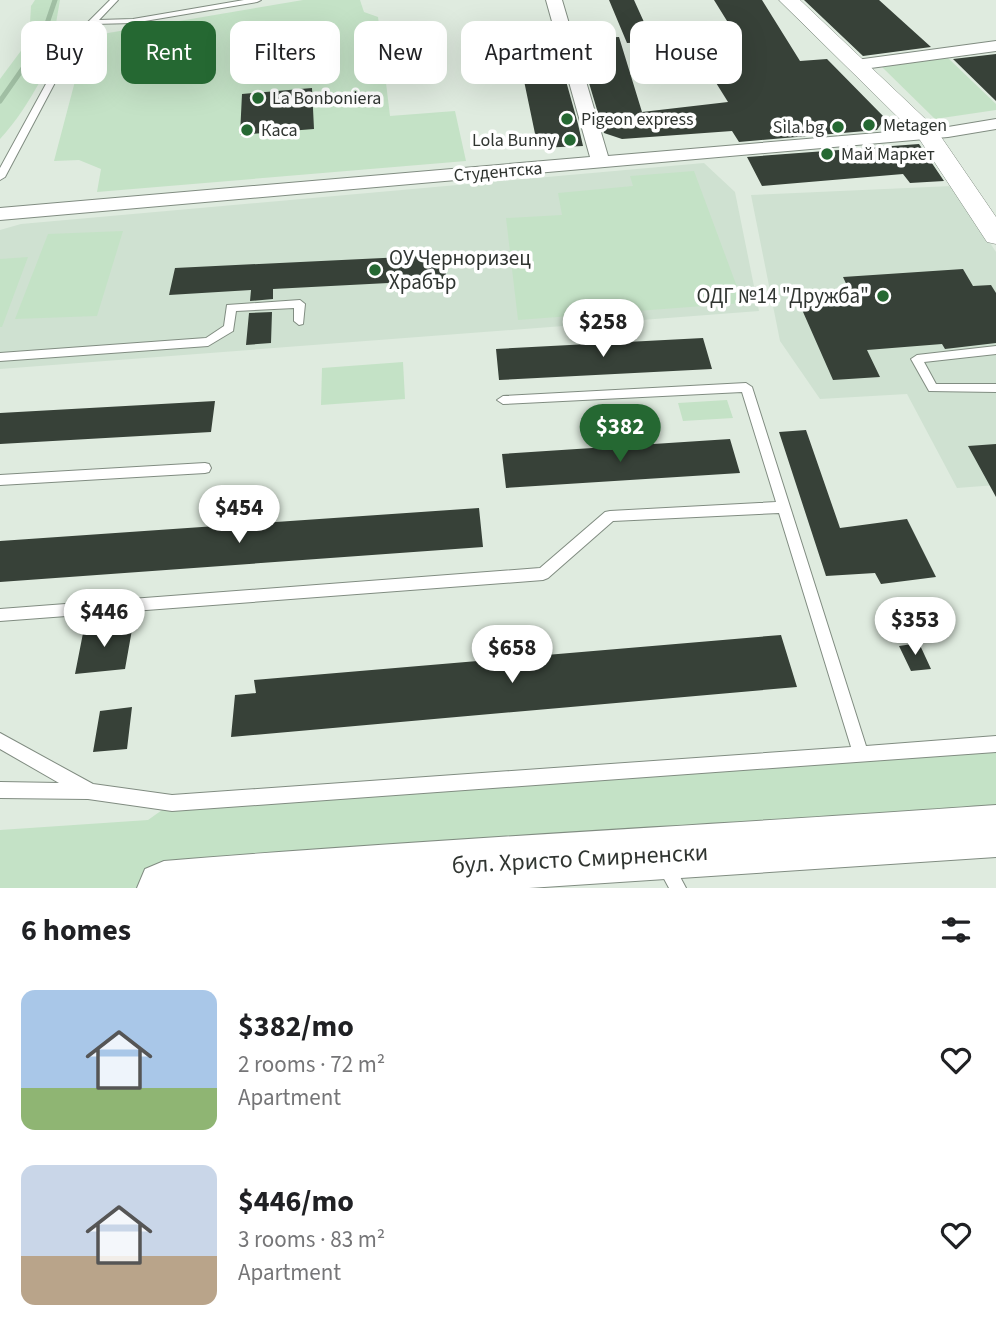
<!DOCTYPE html>
<html lang="en">
<head>
<meta charset="utf-8">
<style>
	:root { --surface:#fff; --page:#f2f2f2; --text:#202124; --muted:#757577; --accent:#256832 }
	body { margin:0; font-family:"Source Sans 3",sans-serif; background:var(--page); color:var(--text); height:100vh; display:flex; flex-direction:column; font-size:26px; white-space:nowrap }
	* { box-sizing:border-box; margin:0 }
	p { font-size:23px; color:var(--muted) }
	.icon { flex:none; width:38px; height:38px; fill:none; stroke:currentColor; stroke-width:2; stroke-linecap:round; stroke-linejoin:round }
	.map { position:relative; height:888px; overflow:hidden }
	.drawer { display:flex; flex-direction:column; background:var(--surface); flex:1 }
	.drawer>* { flex:none }
	.top-card { position:absolute; left:21px; top:21px; width:956px; height:63px; display:flex; gap:14px }
	.price { position:absolute; translate:-50% -60px; padding:0 16px; border-radius:24px; background:#fff; color:#222; font-size:23px; line-height:46px; filter:drop-shadow(0 2px 4px #0008) }
	.price::after { content:''; position:absolute; left:50%; top:42px; width:21px; height:16px; margin-left:-10px; background:inherit; clip-path:polygon(0 0,100% 0,50% 100%) }
	.price.on { background:var(--accent); color:#fff }
	ul { padding:0; list-style:none }
	li { display:flex; align-items:center; gap:21px; height:175px; padding:0 21px }
	li span { display:grid; place-items:center; flex:none; width:196px; height:140px; border-radius:14px; color:#555 }
	li>.icon { margin-inline-start:auto }
	span .icon { width:84px; height:84px; fill:#fffc; stroke-width:1 }
	li b { font-size:30px }
	h2 { display:flex; justify-content:space-between; align-items:center; height:84px; padding:0 21px; font-size:30px }
	.tag { padding:0 24px; border-radius:14px; background:var(--surface); box-shadow:0 7px 28px #0002; font-size:24px; line-height:63px }
	.tag.on { background:var(--accent); color:#fff }
	.map>svg:first-child { display:block }
</style>
</head>
<body>
<div class="map">
<svg width="996" height="888" viewBox="0 0 996 888">
	<rect width="100%" height="100%" fill="#dfebdf"/>
	<path fill="#cfe1d1" d="M704 163 735 192 759 311 0 369V230L21 224Z
		M952 186 996 252V485L957 488 907 394 820 399 780 341 751 195Z"/>
	<path fill="#c4e2c6" d="M35 0H60L56 23H75C48 61 32 105 0 139V79L29 40 31 6Z
		M303 0H360L364 12 378 17 390 116 455 111 466 161 97 192 101 169 79 160 54 161 85 43 108 33Z
		M948 58 996 104V110L935 119 882 67Z
		M694 171 743 303 518 320 506 218 562 215 558 193 633 186 630 176Z
		M123 231 97 316 15 319 48 234Z
		M28 257 2 327H0V259Z
		M403 362 405 399 321 405 322 368Z
		M727 400 733 418 683 421 678 403Z
		M996 744V830L164 888H0V830L148 820 172 803Z"/>
	<g fill="none" stroke-linecap="round" stroke-linejoin="round">
		<path stroke="#a1bfa4" stroke-width="5" d="M0 101 40 44 55 0"/>
	</g>
	<path fill="#374138" d="M609 0H634L653 42 627 43Z
		M714 0H762L800 61 827 59 885 118 877 130 739 142 732 131 622 139 604 133 583 63 603 62 596 38 619 37 642 112 728 102 708 70 738 67 720 31 732 29Z
		M804 0H879L931 47 863 56Z
		M551 27 578 124 583 146 538 148 513 28Z
		M996 54V101L953 59Z
		M312 88 314 129 240 135 242 94Z
		M919 144 944 181 910 183 903 174 762 186 747 157Z
		M445 255 446 280 273 289V299L250 301 251 290 169 295 175 268Z
		M963 269 973 286 991 285 996 293V343L945 349 942 344 867 350 880 377 833 380 796 296 850 292 843 277Z
		M272 312 271 343 246 345 249 313Z
		M703 338 712 369 499 380 496 349Z
		M215 401 211 432 0 444V413Z
		M806 430 840 528 907 519 936 577 881 584 875 573 826 576 779 432Z
		M730 439 740 473 506 488 502 454Z
		M996 444V497L968 446Z
		M479 508 483 547 0 582V541Z
		M133 624 125 669 75 674 84 628Z
		M781 635 797 687 231 737 235 695 256 693 254 680Z
		M919 643 931 669 911 671 899 646Z
		M132 707 127 749 93 752 100 711Z"/>
	<g fill="none" stroke-linecap="round" stroke-linejoin="round">
		<g stroke="#808c81" stroke-width="2">
			<path id="service" d="M110 0H118L99 20 133 19 244 0H261L257 2 133 23 94 24 77 41 5 177 0 180V168L70 40Z
				M300 300 305 304 303 324 299 325 294 321V308L236 311 233 331 208 346 0 361V353L206 338 224 326 227 305Z
				M996 346V354L924 362 936 384H996V392L929 391 911 359 917 355Z
				M746 383 752 387 866 746 996 736V752L172 811 88 799 0 798V782L59 783 0 749V733L93 784 172 795 851 747 779 513 613 521 548 578 543 580 0 621V609L540 568 605 512 610 511 776 502 742 392 503 404 497 400 503 396Z
				M205 463 209 464 211 468 209 472 205 473 0 485V475Z
				M664 856 670 858 686 888H669L656 864 658 858Z"/>
		</g>
		<g stroke="#808c81" stroke-width="2">
			<path id="minor" d="M546 0H562L608 156 948 127 996 119V129L948 137 0 220V208L590 157Z
				M996 41V51L856 70 848 65 856 60Z"/>
		</g>
		<g stroke="#808c81" stroke-width="1">
			<path id="tertiary" d="M779 0H800L935 128 996 217V244L987 242 918 137Z"/>
		</g>
		<g stroke="#808c81" stroke-width="2">
			<path id="primary" d="M996 805V857L529 888H137L145 869 164 861C441 838 719 825 996 805Z"/>
		</g>
		<use href="#service" fill="#fff" fill-rule="evenodd"/>
		<use href="#minor" fill="#fff" fill-rule="evenodd"/>
		<use href="#tertiary" fill="#fff" fill-rule="evenodd"/>
		<use href="#primary" fill="#fff" fill-rule="evenodd"/>
	</g>
	<g fill="#256832" stroke="#fff" stroke-width="2.5">
		<circle cx="258" cy="98" r="7"/>
		<circle cx="567" cy="119" r="7"/>
		<circle cx="869" cy="125" r="7"/>
		<circle cx="838" cy="127" r="7"/>
		<circle cx="247" cy="130" r="7"/>
		<circle cx="570" cy="140" r="7"/>
		<circle cx="827" cy="154" r="7"/>
		<circle cx="375" cy="270" r="7"/>
		<circle cx="883" cy="296" r="7"/>
	</g>
	<g text-anchor="middle" dominant-baseline="central" stroke-width="7" stroke-linejoin="round" paint-order="stroke">
		<g font-size="18" fill="#303531" stroke="#fff" text-anchor="start">
			<text x="272" y="98">La Bonboniera</text>
			<text x="581" y="119">Pigeon express</text>
			<text x="883" y="125">Metagen</text>
			<text x="824" y="127" text-anchor="end">Sila.bg</text>
			<text x="261" y="130">Каса</text>
			<text x="556" y="140" text-anchor="end">Lola Bunny</text>
			<text x="841" y="154">Май Маркет</text>
		</g>
		<g font-size="18" fill="#303531" stroke="#fff">
			<text transform="translate(498 172) rotate(-5)">Студентска</text>
		</g>
		<g font-size="21" fill="#303531" stroke="#fff" text-anchor="start">
			<text x="389" y="258">ОУ Черноризец<tspan x="389" dy="24">Храбър</tspan></text>
			<text x="869" y="296" text-anchor="end">ОДГ №14 "Дружба"</text>
		</g>
		<g font-size="24" fill="#303531" stroke="#fff">
			<text transform="translate(580 859) rotate(-3)">бул. Христо Смирненски</text>
		</g>
	</g>
</svg>
<b class="price" style="left:603px;top:359px">$258</b>
<b class="price on" style="left:620px;top:464px">$382</b>
<b class="price" style="left:239px;top:545px">$454</b>
<b class="price" style="left:104px;top:649px">$446</b>
<b class="price" style="left:915px;top:657px">$353</b>
<b class="price" style="left:512px;top:685px">$658</b>
<div class="top-card">
<a class="tag">Buy</a>
<a class="tag on">Rent</a>
<a class="tag">Filters</a>
<a class="tag">New</a>
<a class="tag">Apartment</a>
<a class="tag">House</a>
</div>
</div>
<section class="drawer">
<h2>6 homes<svg class="icon" aria-label="filters" viewBox="0 0 24 24"><path d="M4 7h16M4 17h16"/><circle cx="9" cy="7" r="2"/><circle cx="15" cy="17" r="2"/></svg></h2>
<ul>
<li><span style="background:linear-gradient(#a9c7e8 70%,#8fb573 0)"><svg class="icon" aria-label="home" viewBox="0 0 24 24"><path d="M3 11l9-7 9 7M6 9v11h12V9"/></svg></span><div><b>$382/mo</b><p>2 rooms · 72 m²</p><p>Apartment</p></div><svg class="icon" aria-label="heart" viewBox="0 0 24 24"><path d="M12 20l-8-8c-3-5 5-10 8-4 3-6 11-1 8 4z"/></svg></li>
<li><span style="background:linear-gradient(#c9d6e8 65%,#b9a48a 0)"><svg class="icon" aria-label="home" viewBox="0 0 24 24"><path d="M3 11l9-7 9 7M6 9v11h12V9"/></svg></span><div><b>$446/mo</b><p>3 rooms · 83 m²</p><p>Apartment</p></div><svg class="icon" aria-label="heart" viewBox="0 0 24 24"><path d="M12 20l-8-8c-3-5 5-10 8-4 3-6 11-1 8 4z"/></svg></li>
</ul>
</section>
</body>
</html>
